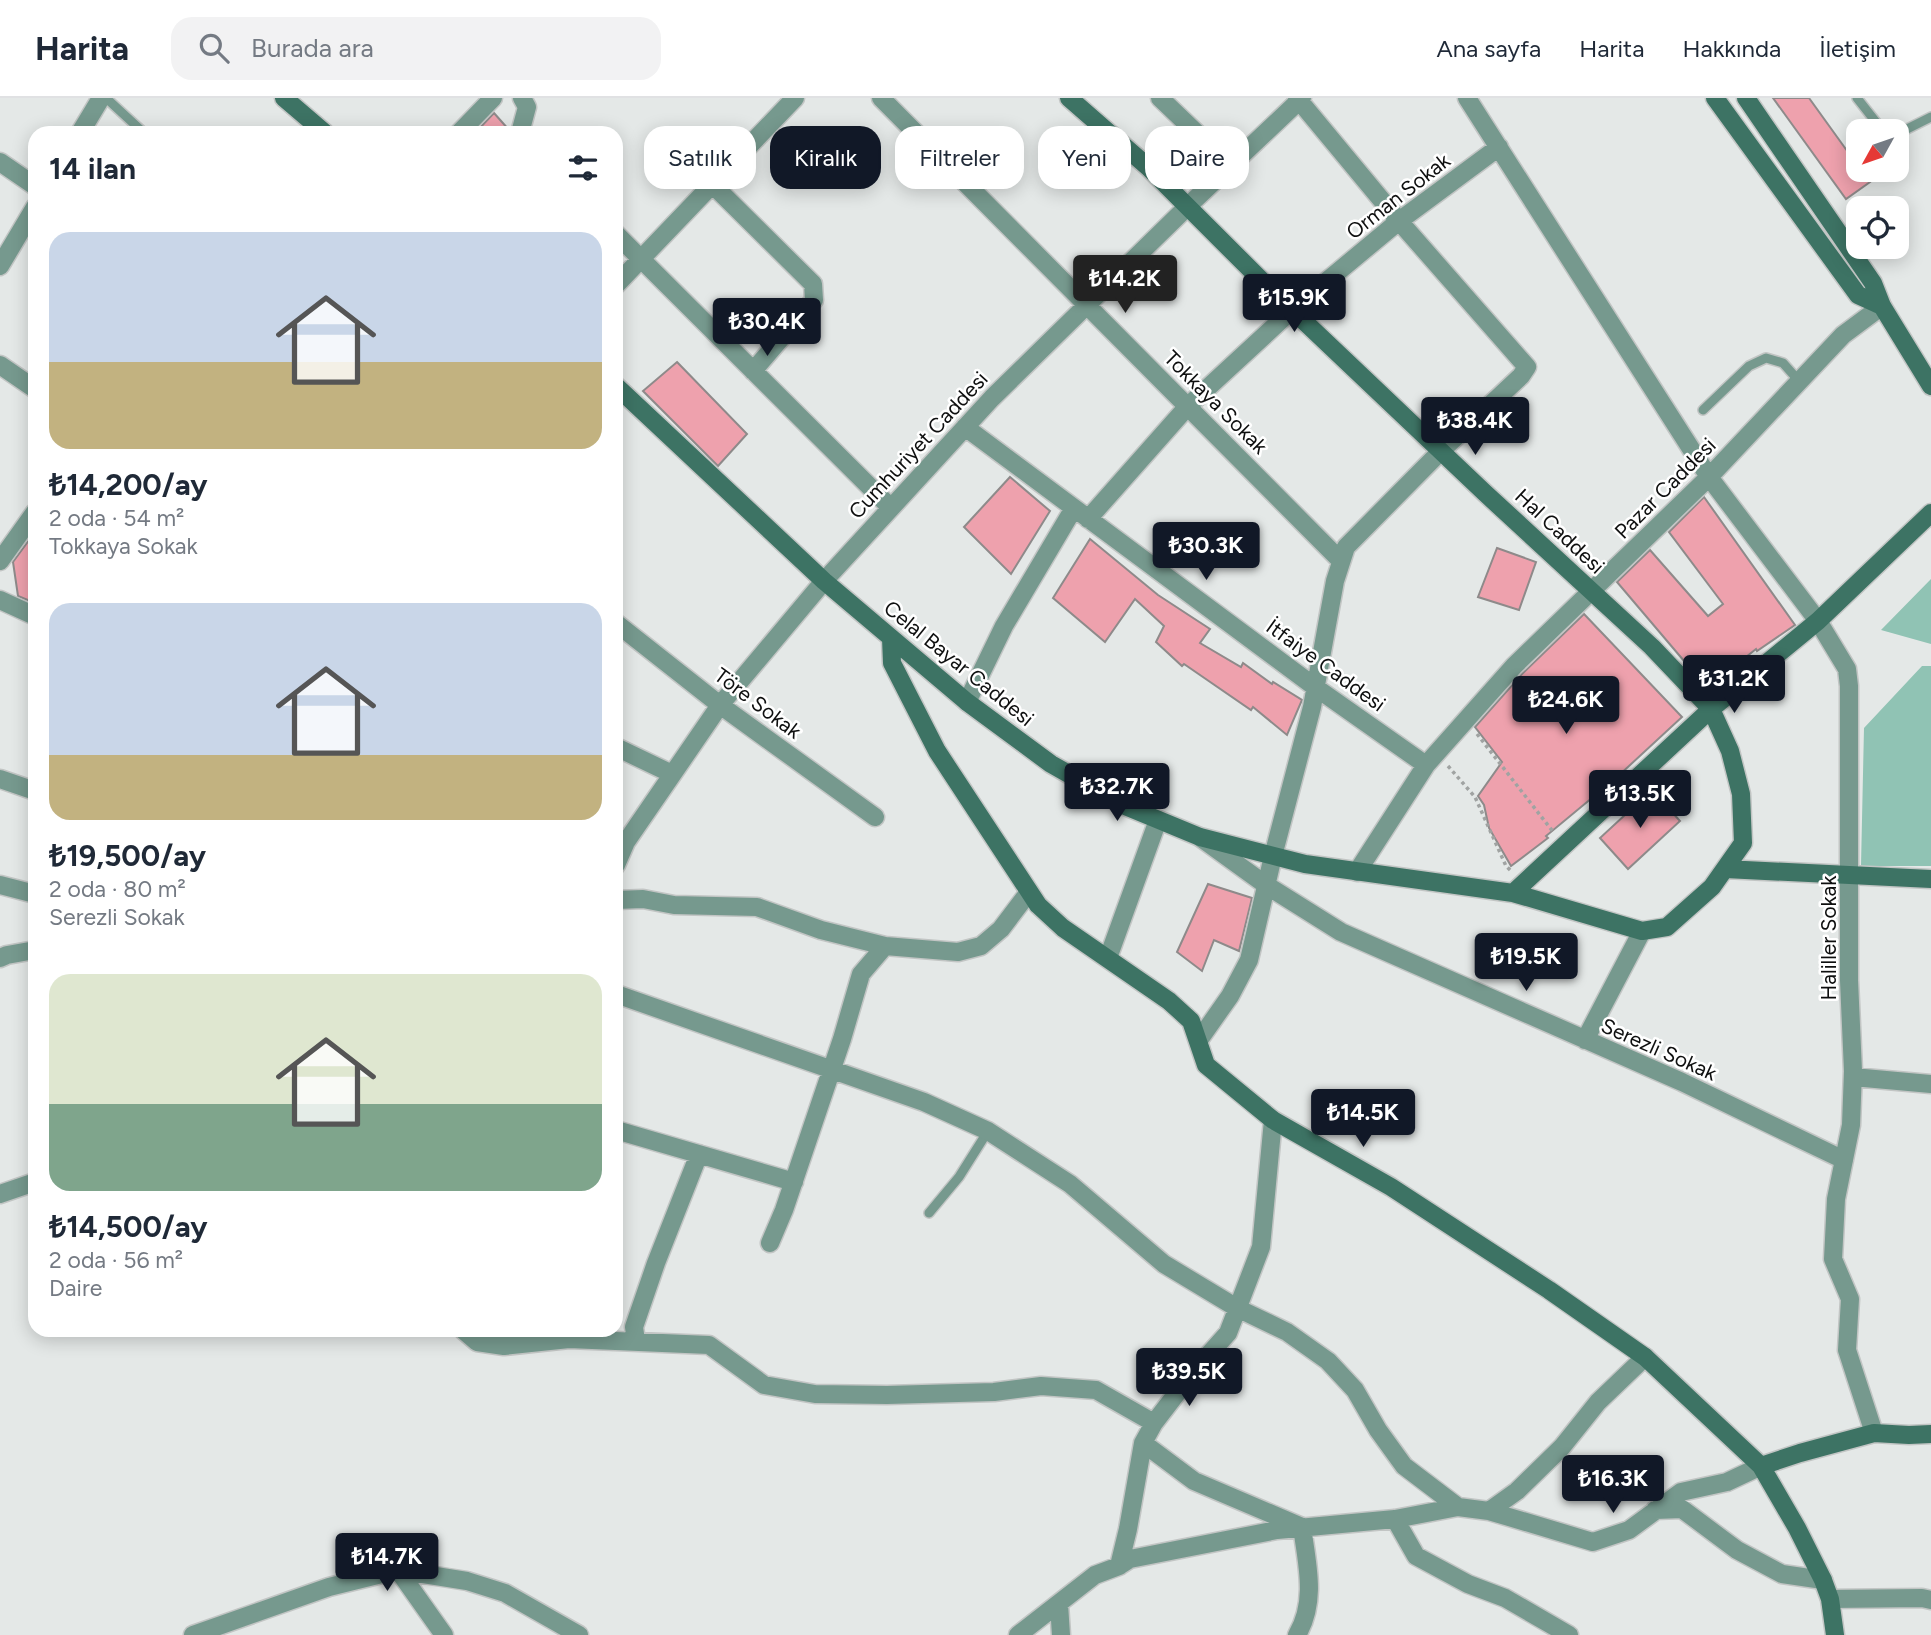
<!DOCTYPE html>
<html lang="tr">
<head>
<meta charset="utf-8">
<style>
	:root { --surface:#fff; --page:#f2f2f3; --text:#1f2937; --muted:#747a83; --line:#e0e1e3; --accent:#111827 }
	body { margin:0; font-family:Figtree,sans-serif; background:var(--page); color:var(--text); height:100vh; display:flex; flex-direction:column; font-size:26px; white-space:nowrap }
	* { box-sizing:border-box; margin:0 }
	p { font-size:23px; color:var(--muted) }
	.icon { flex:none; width:38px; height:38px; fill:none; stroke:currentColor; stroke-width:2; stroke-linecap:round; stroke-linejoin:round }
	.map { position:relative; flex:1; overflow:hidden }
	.drawer { position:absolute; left:28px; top:28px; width:595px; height:1211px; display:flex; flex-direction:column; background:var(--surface); border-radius:21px; box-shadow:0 4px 18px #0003 }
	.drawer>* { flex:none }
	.guide { position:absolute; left:644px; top:28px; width:665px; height:63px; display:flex; gap:14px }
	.needle { width:46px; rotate:230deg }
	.fabs { position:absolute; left:1846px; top:21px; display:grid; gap:14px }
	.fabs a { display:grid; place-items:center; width:63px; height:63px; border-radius:14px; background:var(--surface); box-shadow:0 4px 18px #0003; font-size:35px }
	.price { position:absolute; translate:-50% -60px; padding:0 16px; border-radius:7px; background:var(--accent); color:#fff; font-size:23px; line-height:46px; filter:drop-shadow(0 2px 4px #0008) }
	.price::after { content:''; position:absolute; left:50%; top:42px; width:21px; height:16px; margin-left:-10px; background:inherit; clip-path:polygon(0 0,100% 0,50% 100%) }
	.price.on { background:#222; color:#fff }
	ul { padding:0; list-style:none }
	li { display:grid; align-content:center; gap:14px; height:371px; padding:0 21px }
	li span { display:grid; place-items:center; height:217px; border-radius:21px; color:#555 }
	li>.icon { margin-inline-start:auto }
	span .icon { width:126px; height:126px; fill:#fffc; stroke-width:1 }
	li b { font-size:30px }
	h2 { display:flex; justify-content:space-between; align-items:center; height:84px; padding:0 21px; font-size:30px }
	.tag { padding:0 24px; border-radius:21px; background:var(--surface); box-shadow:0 4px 18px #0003; font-size:24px; line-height:63px }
	.tag.on { background:var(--accent); color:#fff }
	header { display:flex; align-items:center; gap:42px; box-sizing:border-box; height:98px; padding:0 35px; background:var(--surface); border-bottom:2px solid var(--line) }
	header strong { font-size:33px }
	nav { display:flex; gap:38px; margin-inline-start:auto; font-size:24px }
	.search { width:490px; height:63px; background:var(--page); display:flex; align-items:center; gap:18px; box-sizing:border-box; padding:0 24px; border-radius:21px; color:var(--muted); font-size:26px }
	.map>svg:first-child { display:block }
</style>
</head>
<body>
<header>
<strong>Harita</strong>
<div class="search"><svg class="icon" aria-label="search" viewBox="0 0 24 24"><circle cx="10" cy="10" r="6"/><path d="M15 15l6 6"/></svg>Burada ara</div>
<nav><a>Ana sayfa</a><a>Harita</a><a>Hakkında</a><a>İletişim</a></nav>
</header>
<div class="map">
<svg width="1931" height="1537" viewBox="0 0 1931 1537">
	<rect width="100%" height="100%" fill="#e4e8e7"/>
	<path fill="#90c3b4" d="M1931 481V546L1881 532Z
		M1922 568H1931V768H1861L1864 630Z"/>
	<path fill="#eea1ad" stroke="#8e8a8a" stroke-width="2" d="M1773 0H1809L1858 68V72H1861L1870 84 1846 101Z
		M494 15 509 32V35H475Z
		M677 264 747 336 718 368 643 293Z
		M1010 379 1050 413 1011 476 964 429Z
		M1704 399 1795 527 1757 553 1756 551 1707 590 1617 484 1650 452 1708 518 1723 506 1669 434Z
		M35 434V505L18 498 13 464Z
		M1090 441 1158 497 1210 531 1200 545 1241 569 1243 565 1272 586 1273 584 1302 602 1287 637 1253 609 1251 612 1184 566 1182 568 1156 544 1164 528 1135 501 1105 544 1053 500Z
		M1497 450 1536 464 1519 512 1478 499Z
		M1584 516 1682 619 1616 680 1546 738 1548 740 1511 768 1489 730 1484 707 1478 698 1502 664 1475 629 1522 576Z
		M1652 692 1680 723 1628 771 1600 740Z
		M1208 786 1252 800 1239 853 1214 842 1202 873 1177 854Z"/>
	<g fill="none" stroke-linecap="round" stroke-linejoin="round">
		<g stroke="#c2c5c4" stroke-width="12">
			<path id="lane" d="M106 0 144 35
				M1857 0 1883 33
				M1897 36 1931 19
				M1703 312 1749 268 1766 260 1783 265 1799 283
				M929 1115 959 1079 988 1033"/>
		</g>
		<g stroke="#c2c5c4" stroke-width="21">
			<path id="street" d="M881 0 1341 463
				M1160 0 1230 67
				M1467 0 1709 379 1818 523 1847 571 1849 588V882L1853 973 1851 1027 1836 1101 1833 1161 1850 1201 1847 1252 1874 1335
				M80 35 101 0
				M459 35 493 0
				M520 35 527 9 522 0
				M0 64 35 88
				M712 86 813 186 814 202 753 273
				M616 136 891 410
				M0 168 35 109
				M616 187 795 0
				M0 267 35 291
				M965 329 1315 589 1426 667
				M1088 421 1188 308 1292 212 1399 123 1499 49
				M0 463 35 414
				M0 502 35 518
				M616 525 720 607 875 719
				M967 604 1004 528 1074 410
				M616 649 672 676
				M0 681 35 693
				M1201 740 1266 787 1341 834 1682 984 1844 1062
				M616 767 626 744 720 607 824 483 992 300 1188 108 1302 0
				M1357 774 1426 667 1514 568 1709 379 1843 237 1882 208
				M0 787 35 796
				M616 802 643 801 674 807 757 809 821 832 885 848 958 854 981 848 1001 831 1029 794
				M0 860 7 857 35 852
				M1108 860 1158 722
				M616 896 924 1004 988 1033 1070 1086 1164 1166 1237 1210 1287 1234 1328 1263 1355 1292 1378 1332 1404 1368 1458 1409
				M1199 942 1230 898 1249 862 1273 758 1312 609 1335 483 1346 449 1441 353 1521 278 1527 269 1399 123 1297 0
				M1585 942 1642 833
				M1853 979 1931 986
				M616 1032 794 1084
				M0 1096 35 1084
				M770 1145 784 1112 842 941 861 876 885 848
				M463 1232 477 1244 504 1248 569 1241 709 1247 764 1287 815 1296 887 1297 994 1294 1041 1288 1096 1292 1154 1325
				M636 1243 634 1229 656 1165 699 1056
				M1143 1345 1194 1383 1302 1429C1307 1466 1317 1503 1297 1537
				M1655 1412 1682 1411 1737 1452 1782 1476 1823 1482
				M1489 1413 1517 1393 1562 1349 1598 1304 1645 1259
				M1395 1421 1416 1458 1468 1486 1505 1500 1569 1537
				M1119 1468 1130 1461 1277 1432 1395 1421 1458 1409 1489 1413 1593 1444 1629 1432 1681 1394 1727 1384 1761 1368
				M398 1472 444 1537
				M1830 1501 1922 1500 1931 1502
				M1059 1506 1061 1537
				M193 1537 329 1489 398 1472 467 1483 505 1495 579 1537
				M1018 1537 1095 1477 1119 1468 1128 1431 1143 1345 1154 1325 1194 1273 1228 1235 1261 1149 1273 1022"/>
		</g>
		<g stroke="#c2c5c4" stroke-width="21">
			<path id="secondary" d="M284 0 325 35
				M1715 0 1858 197 1882 208
				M1746 0 1873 185 1882 208 1931 288
				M616 288 824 483 967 604 1051 666 1125 708 1200 739 1305 766 1513 795 1642 833 1667 829 1712 789 1743 745 1741 696 1730 653 1711 611 1652 549 1485 395 1269 190 1148 69 1069 0
				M891 540 892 565 937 653 1038 807 1063 830 1169 903 1191 923 1206 967 1273 1022 1391 1089 1549 1192 1645 1259 1761 1368 1797 1430 1823 1482 1830 1501 1835 1537
				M1725 771 1931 781
				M1513 795 1711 611 1818 523 1931 415
				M1761 1368 1800 1355 1874 1335 1909 1337 1931 1336"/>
		</g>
		<path stroke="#a0a3a2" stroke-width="3.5" stroke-dasharray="3.5 3.5" stroke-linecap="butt" d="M1477 636 1554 735
			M1448 668 1475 699 1506 768 1512 774"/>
		<use href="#lane" stroke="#76998e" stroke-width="9"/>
		<use href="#street" stroke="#76998e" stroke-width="18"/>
		<use href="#secondary" stroke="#3d7364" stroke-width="18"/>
	</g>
	<g text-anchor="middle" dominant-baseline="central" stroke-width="5" stroke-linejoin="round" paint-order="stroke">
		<g font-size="21" fill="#0e0f0f" stroke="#fff">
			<text transform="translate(1398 98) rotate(-38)">Orman Sokak</text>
			<text transform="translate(1216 304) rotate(45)">Tokkaya Sokak</text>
			<text transform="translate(918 347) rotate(-47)">Cumhuriyet Caddesi</text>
			<text transform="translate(1665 390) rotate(-45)">Pazar Caddesi</text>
			<text transform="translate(1560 433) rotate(43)">Hal Caddesi</text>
			<text transform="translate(959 565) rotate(39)">Celal Bayar Caddesi</text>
			<text transform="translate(1326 567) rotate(36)">İtfaiye Caddesi</text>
			<text transform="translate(758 605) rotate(37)">Töre Sokak</text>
			<text transform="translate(1828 840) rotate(-90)">Haliller Sokak</text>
			<text transform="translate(1659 951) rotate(24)">Serezli Sokak</text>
		</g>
	</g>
</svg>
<div class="fabs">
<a><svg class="needle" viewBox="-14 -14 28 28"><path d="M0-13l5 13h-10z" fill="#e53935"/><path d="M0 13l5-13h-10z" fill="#747a83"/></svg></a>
<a><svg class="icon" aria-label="locate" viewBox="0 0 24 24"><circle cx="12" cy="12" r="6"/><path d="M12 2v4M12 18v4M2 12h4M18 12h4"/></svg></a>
</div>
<b class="price on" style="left:1125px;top:217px">₺14.2K</b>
<b class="price" style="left:1294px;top:236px">₺15.9K</b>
<b class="price" style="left:767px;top:260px">₺30.4K</b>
<b class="price" style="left:1475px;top:359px">₺38.4K</b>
<b class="price" style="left:1206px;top:484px">₺30.3K</b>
<b class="price" style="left:1734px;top:617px">₺31.2K</b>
<b class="price" style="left:1566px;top:638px">₺24.6K</b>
<b class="price" style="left:1117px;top:725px">₺32.7K</b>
<b class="price" style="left:1640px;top:732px">₺13.5K</b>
<b class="price" style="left:1526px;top:895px">₺19.5K</b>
<b class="price" style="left:1363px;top:1051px">₺14.5K</b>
<b class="price" style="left:1189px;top:1310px">₺39.5K</b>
<b class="price" style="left:1613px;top:1417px">₺16.3K</b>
<b class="price" style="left:387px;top:1495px">₺14.7K</b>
<div class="guide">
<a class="tag">Satılık</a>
<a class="tag on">Kiralık</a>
<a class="tag">Filtreler</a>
<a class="tag">Yeni</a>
<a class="tag">Daire</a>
</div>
<section class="drawer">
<h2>14 ilan<svg class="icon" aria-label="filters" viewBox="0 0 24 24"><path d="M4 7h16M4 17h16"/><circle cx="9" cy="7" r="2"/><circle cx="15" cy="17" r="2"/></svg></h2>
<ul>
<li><span style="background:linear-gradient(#c9d6e8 60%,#c2b280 0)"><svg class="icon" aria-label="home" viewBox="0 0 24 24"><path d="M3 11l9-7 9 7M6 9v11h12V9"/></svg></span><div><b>₺14,200/ay</b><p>2 oda · 54 m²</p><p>Tokkaya Sokak</p></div></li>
<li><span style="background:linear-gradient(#c9d6e8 70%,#c2b280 0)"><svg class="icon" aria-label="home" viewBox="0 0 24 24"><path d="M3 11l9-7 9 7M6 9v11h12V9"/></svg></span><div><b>₺19,500/ay</b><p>2 oda · 80 m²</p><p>Serezli Sokak</p></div></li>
<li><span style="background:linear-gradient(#dfe7d0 60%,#7fa58c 0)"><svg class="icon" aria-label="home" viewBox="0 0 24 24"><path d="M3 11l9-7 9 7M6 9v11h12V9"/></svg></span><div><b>₺14,500/ay</b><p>2 oda · 56 m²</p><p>Daire</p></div></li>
</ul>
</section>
</div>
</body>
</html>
